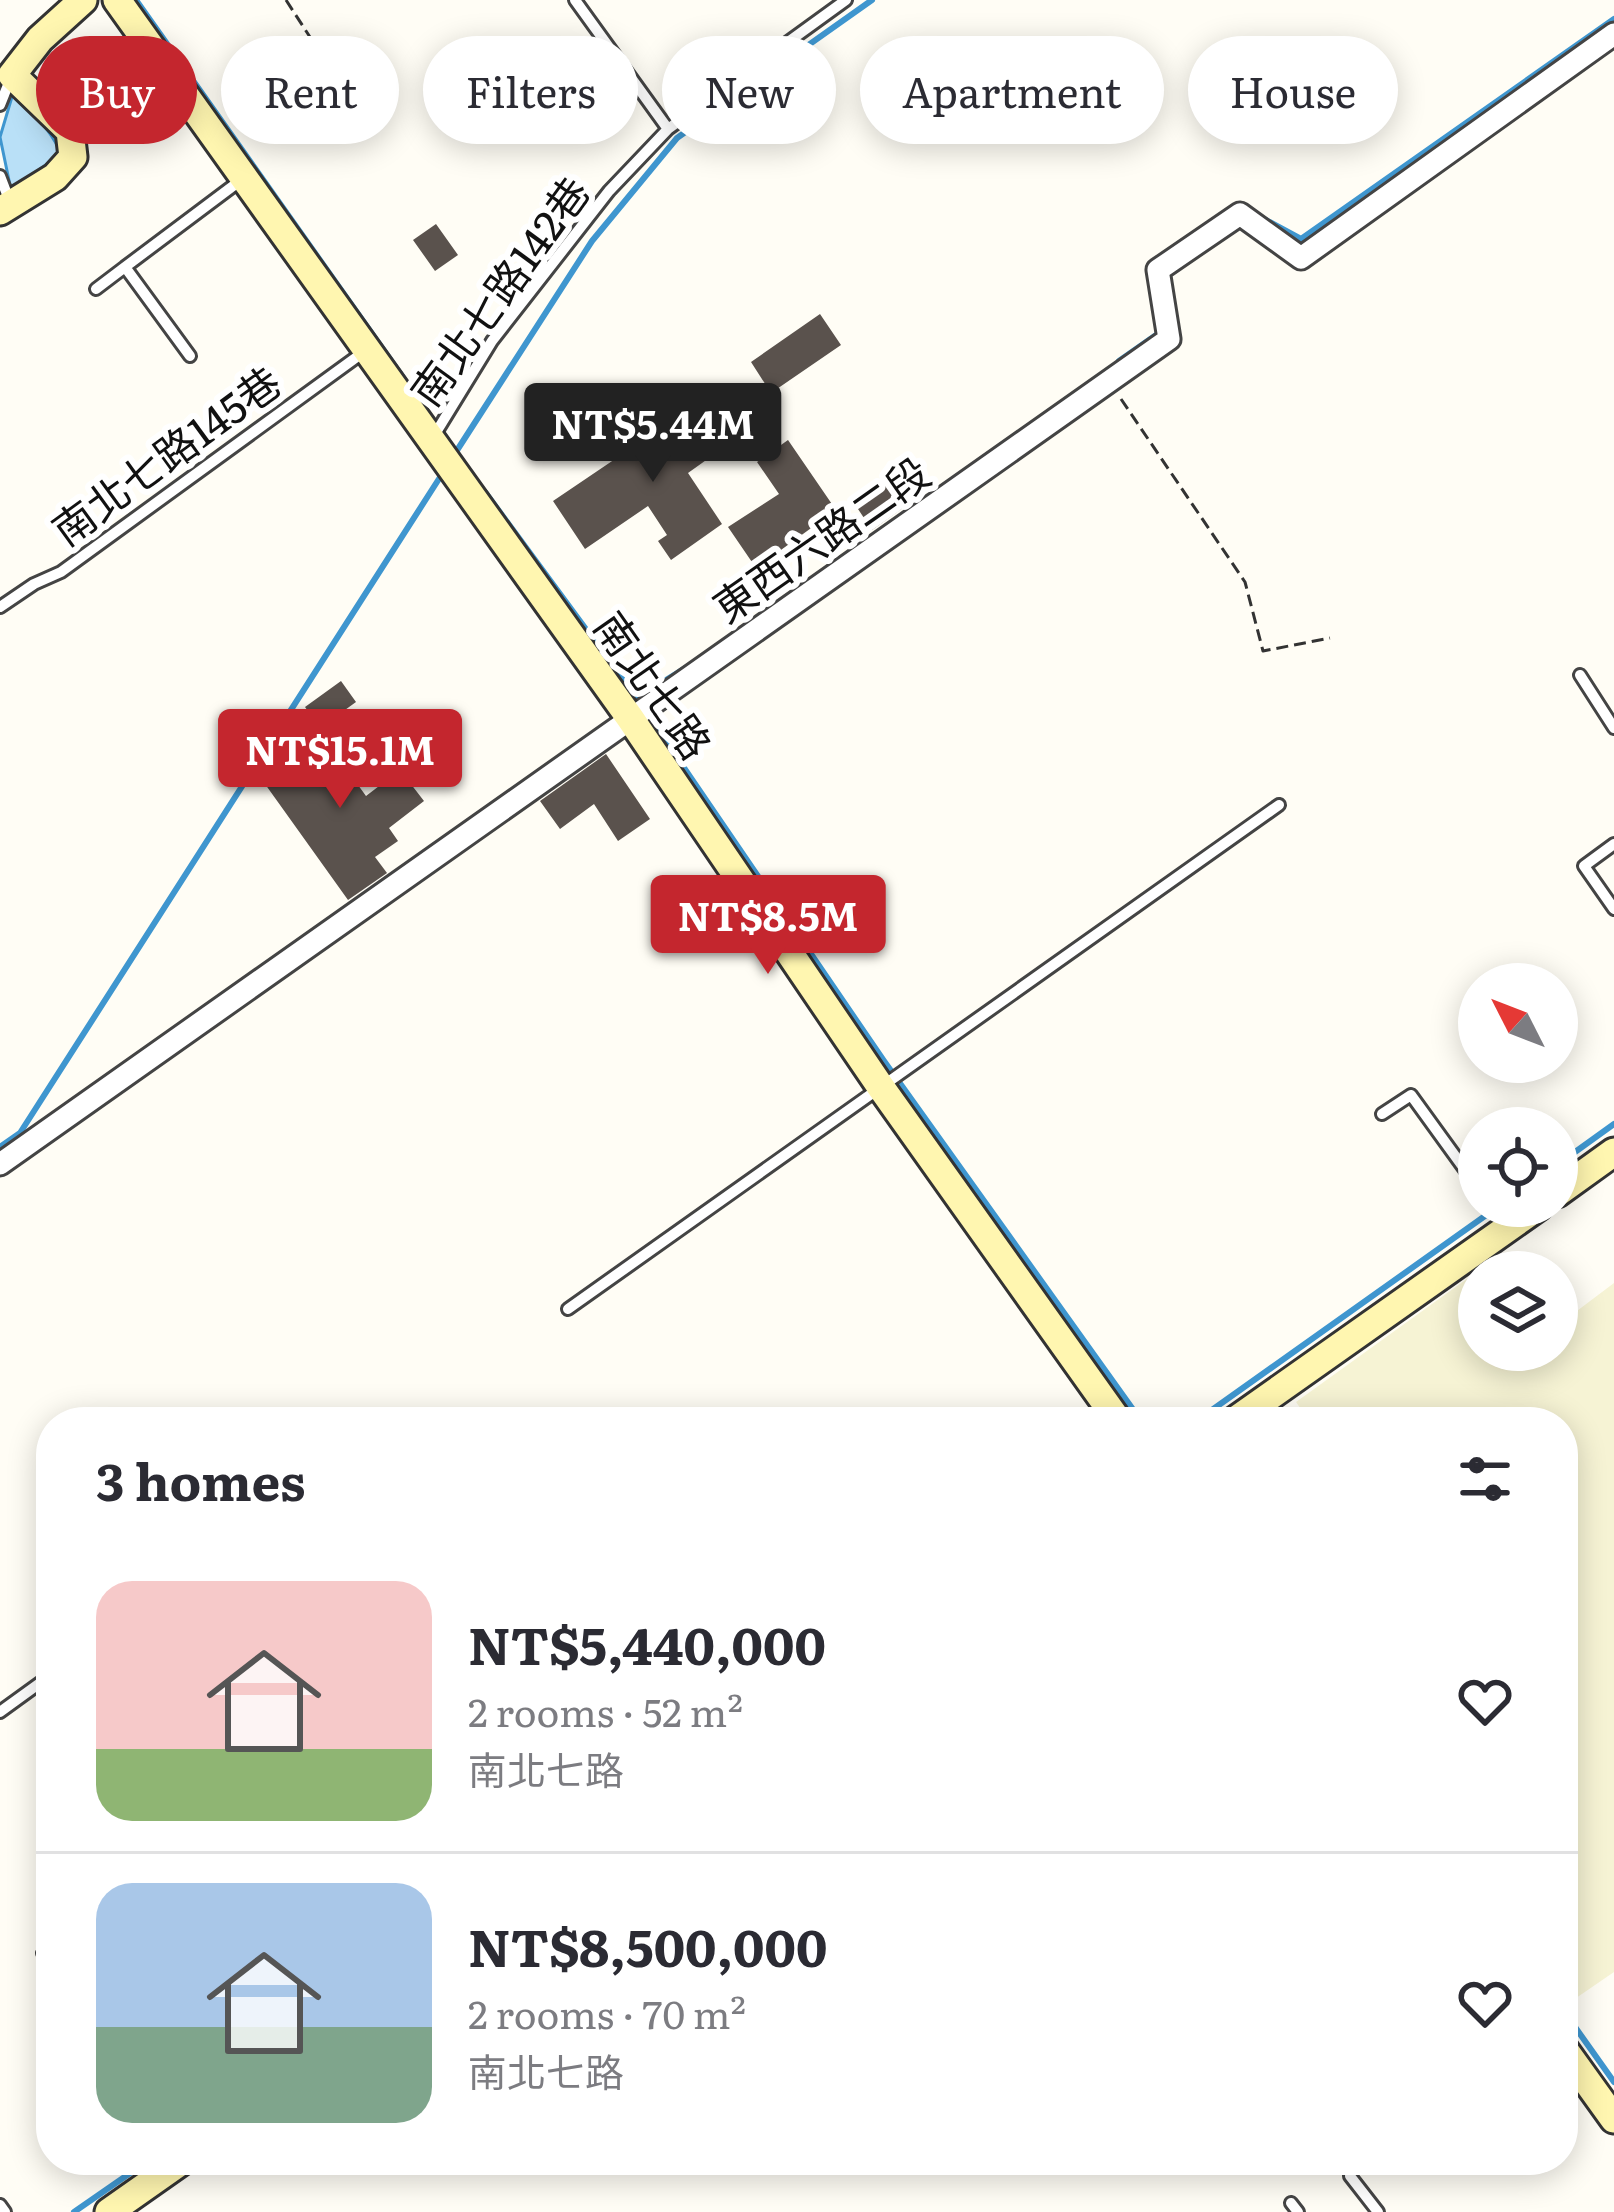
<!DOCTYPE html>
<html lang="en">
<head>
<meta charset="utf-8">
<style>
	:root { --surface:#fff; --page:#f2f2f3; --text:#2b2b33; --muted:#7c7c81; --line:#e1e1e2; --accent:#c4262e }
	body { margin:0; font-family:Literata,"Noto Sans TC",serif; background:var(--page); color:var(--text); height:100vh; display:flex; flex-direction:column; font-size:45px; white-space:nowrap }
	* { box-sizing:border-box; margin:0 }
	p { font-size:39px; color:var(--muted) }
	.icon { flex:none; width:66px; height:66px; fill:none; stroke:currentColor; stroke-width:2; stroke-linecap:round; stroke-linejoin:round }
	.map { position:relative; flex:1; overflow:hidden }
	.sheet { position:absolute; left:36px; top:1407px; width:1542px; height:768px; display:flex; flex-direction:column; background:var(--surface); border-radius:48px; box-shadow:0 6px 30px #0003 }
	.sheet>* { flex:none }
	.hud { position:absolute; left:36px; top:36px; width:1542px; height:108px; display:flex; gap:24px }
	.needle { width:78px; rotate:312deg }
	.fabs { position:absolute; left:1458px; top:963px; display:grid; gap:24px }
	.fabs a { display:grid; place-items:center; width:120px; height:120px; border-radius:50%; background:var(--surface); box-shadow:0 6px 30px #0003; font-size:60px }
	.price { position:absolute; translate:-50% -102px; padding:0 27px; border-radius:12px; background:var(--accent); color:#fff; font-size:39px; line-height:78px; filter:drop-shadow(0 3px 6px #0008) }
	.price::after { content:''; position:absolute; left:50%; top:72px; width:36px; height:27px; margin-left:-18px; background:inherit; clip-path:polygon(0 0,100% 0,50% 100%) }
	.price.selected { background:#222; color:#fff }
	ul { padding:0; list-style:none }
	li { display:flex; align-items:center; gap:36px; height:300px; padding:0 60px }
	li+li { border-top:3px solid var(--line) }
	li span { display:grid; place-items:center; flex:none; width:336px; height:240px; border-radius:36px; color:#555 }
	li>.icon { margin-inline-start:auto }
	span .icon { width:144px; height:144px; fill:#fffc; stroke-width:1 }
	li b { font-size:51px }
	h2 { display:flex; justify-content:space-between; align-items:center; height:144px; padding:0 60px; font-size:51px }
	.tag { padding:0 42px; border-radius:54px; background:var(--surface); box-shadow:0 6px 30px #0003; font-size:42px; line-height:108px }
	.tag.selected { background:var(--accent); color:#fff }
	.map>svg:first-child { display:block }
</style>
</head>
<body>
<div class="map">
<svg width="1614" height="2212" viewBox="0 0 1614 2212">
	<rect width="100%" height="100%" fill="#fffdf5"/>
	<path fill="#f6f3d4" d="M1500 1255 1512 1272H1479V1350H1557V1326L1614 1283V1972L1563 2007V1422H1310L1296 1402Z"/>
	<path fill="#b9e0f7" stroke="#3f96cf" stroke-width="3" d="M14 90C30 111 52 130 61 154L11 190 0 137Z"/>
	<g fill="none" stroke-linecap="round" stroke-linejoin="round">
		<path stroke="#3f96cf" stroke-width="6" d="M136 0 404 379
			M1251 212 1301 239 1614 19
			M1159 260 1181 242
			M1119 361 1159 333 1158 329
			M454 455 592 241 677 138 872 0
			M485 492 641 704
			M637 698 687 667
			M648 715 884 1061 1142 1422
			M0 1147 20 1133 444 471
			M1557 1165 1614 1124
			M1195 1422 1499 1206
			M1563 2010 1614 2082
			M74 2212 149 2160"/>
	</g>
	<path fill="#5a524d" d="M436 224 458 255 435 271 413 240Z
		M820 314 841 345 771 393 751 362Z
		M710 400 737 438 688 473 722 524 671 560 658 541 667 535 648 506 585 549 553 501 658 430 661 434Z
		M788 440 836 510 756 568 728 527 779 494 757 462Z
		M889 479 907 505 872 530 854 503Z
		M341 681 356 702 320 728 305 707Z
		M314 724 366 796 400 770 424 801 389 828 398 841 375 857 387 873 348 900 260 777 299 750 292 740Z
		M606 754 650 819 618 841 594 804 560 829 540 801Z"/>
	<g fill="none" stroke-linecap="round" stroke-linejoin="round">
		<g stroke="#444" stroke-width="16">
			<path id="lane" d="M575 0 668 129
				M0 105 10 80
				M0 176 10 202
				M96 289 125 267
				M190 356 125 267 241 180
				M432 439 492 341 609 191 668 129 846 0
				M0 607 34 584 61 572 365 351
				M1580 675 1614 728
				M1614 844 1584 866 1614 909
				M1382 1114 1411 1095 1479 1189
				M1492 1206 1506 1226
				M568 1309 1279 805
				M0 1712 51 1675
				M43 1953 51 1948
				M1350 2176 1378 2212
				M1291 2203 1298 2212
				M0 2205 5 2212"/>
		</g>
		<g stroke="#444" stroke-width="27">
			<path id="street" d="M0 1164 1169 339 1158 270 1240 214 1301 258 1614 34"/>
		</g>
		<g stroke="#333" stroke-width="33">
			<path id="secondary" d="M117 0 630 718 880 1086 1119 1422
				M0 211 55 177 73 157 70 131 12 75 40 39 83 0
				M1557 1193 1614 1152
				M1233 1422 1539 1206
				M1563 2048 1614 2119
				M109 2212 183 2160"/>
		</g>
		<path stroke="#333" stroke-width="3" stroke-dasharray="12 6" stroke-linecap="butt" d="M286 0 319 51
			M1121 399 1245 582 1263 651 1330 638"/>
		<use href="#lane" stroke="#fff" stroke-width="10"/>
		<use href="#street" stroke="#fff" stroke-width="21"/>
		<use href="#secondary" stroke="#fff6b0" stroke-width="27"/>
	</g>
	<g text-anchor="middle" dominant-baseline="central" stroke-width="12" stroke-linejoin="round" paint-order="stroke">
		<g font-size="42" fill="#111" stroke="#fff">
			<text transform="translate(498 290) rotate(-54)">南北七路142巷</text>
			<text transform="translate(165 454) rotate(-36)">南北七路145巷</text>
			<text transform="translate(820 538) rotate(-35)">東西六路二段</text>
			<text transform="translate(655 684) rotate(55)">南北七路</text>
		</g>
	</g>
</svg>
<div class="fabs">
<a><svg class="needle" viewBox="-14 -14 28 28"><path d="M0-13l5 13h-10z" fill="#e53935"/><path d="M0 13l5-13h-10z" fill="#7c7c81"/></svg></a>
<a><svg class="icon" aria-label="locate" viewBox="0 0 24 24"><circle cx="12" cy="12" r="6"/><path d="M12 2v4M12 18v4M2 12h4M18 12h4"/></svg></a>
<a><svg class="icon" aria-label="layers" viewBox="0 0 24 24"><path d="M12 4l9 5-9 5-9-5zM3 14l9 5 9-5"/></svg></a>
</div>
<b class="price selected" style="left:653px;top:485px">NT$5.44M</b>
<b class="price" style="left:340px;top:811px">NT$15.1M</b>
<b class="price" style="left:768px;top:977px">NT$8.5M</b>
<div class="hud">
<a class="tag selected">Buy</a>
<a class="tag">Rent</a>
<a class="tag">Filters</a>
<a class="tag">New</a>
<a class="tag">Apartment</a>
<a class="tag">House</a>
</div>
<section class="sheet">
<h2>3 homes<svg class="icon" aria-label="filters" viewBox="0 0 24 24"><path d="M4 7h16M4 17h16"/><circle cx="9" cy="7" r="2"/><circle cx="15" cy="17" r="2"/></svg></h2>
<ul>
<li><span style="background:linear-gradient(#f6c9c9 70%,#8fb573 0)"><svg class="icon" aria-label="home" viewBox="0 0 24 24"><path d="M3 11l9-7 9 7M6 9v11h12V9"/></svg></span><div><b>NT$5,440,000</b><p>2 rooms · 52 m²</p><p>南北七路</p></div><svg class="icon" aria-label="heart" viewBox="0 0 24 24"><path d="M12 20l-8-8c-3-5 5-10 8-4 3-6 11-1 8 4z"/></svg></li>
<li><span style="background:linear-gradient(#a9c7e8 60%,#7fa58c 0)"><svg class="icon" aria-label="home" viewBox="0 0 24 24"><path d="M3 11l9-7 9 7M6 9v11h12V9"/></svg></span><div><b>NT$8,500,000</b><p>2 rooms · 70 m²</p><p>南北七路</p></div><svg class="icon" aria-label="heart" viewBox="0 0 24 24"><path d="M12 20l-8-8c-3-5 5-10 8-4 3-6 11-1 8 4z"/></svg></li>
</ul>
</section>
</div>
</body>
</html>
